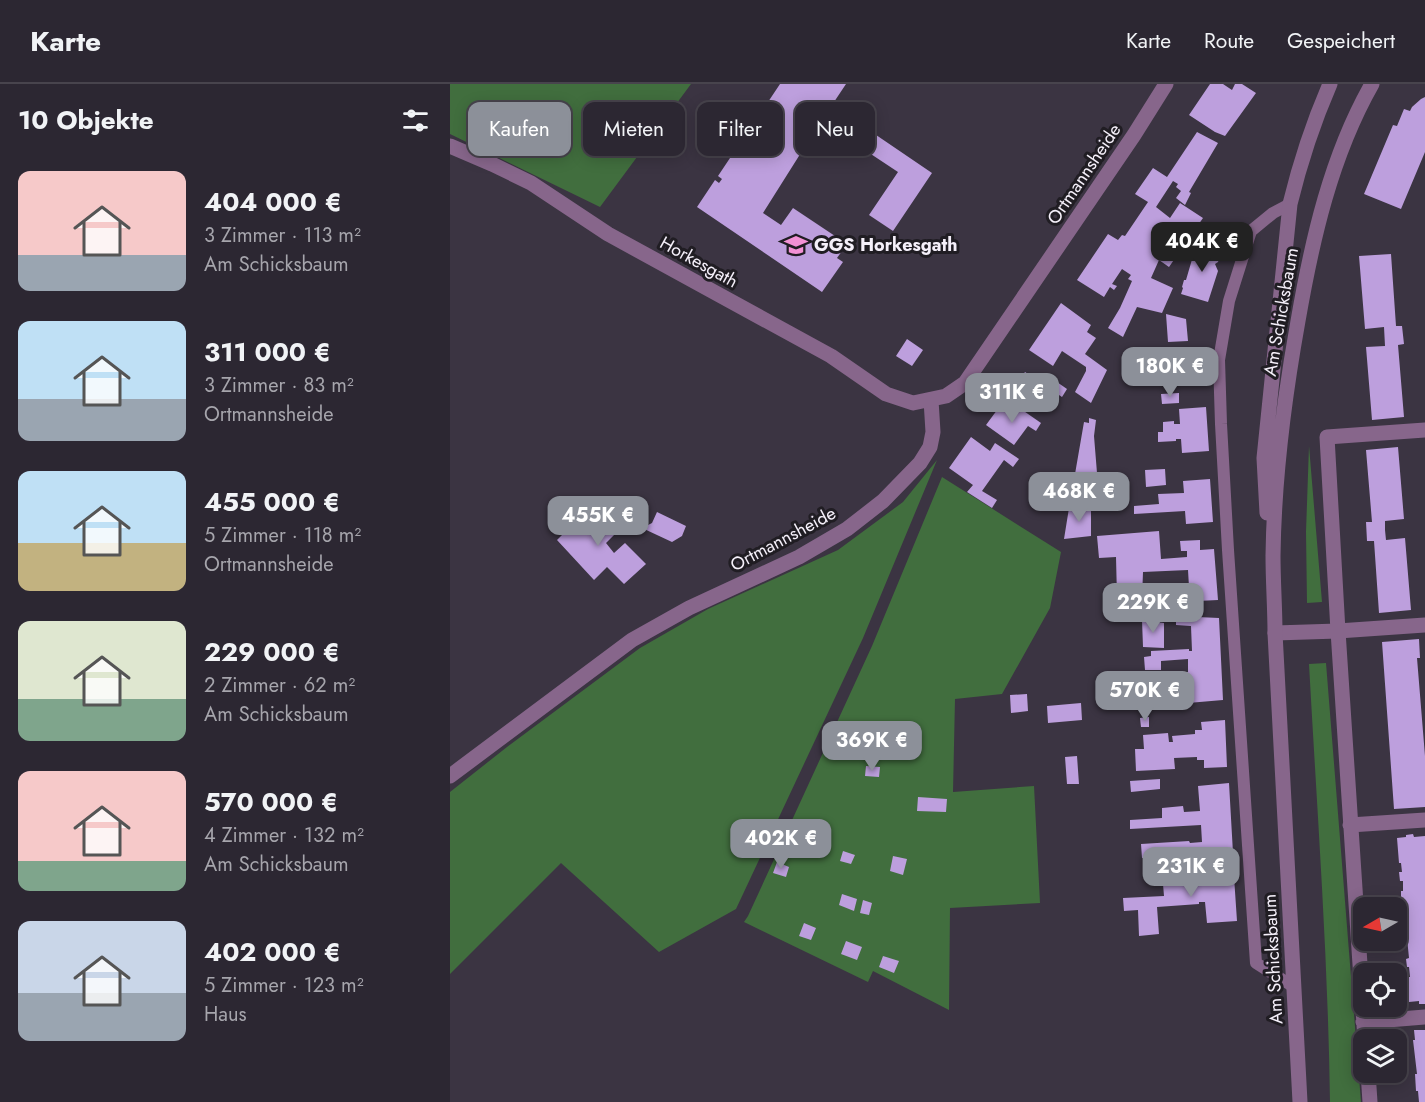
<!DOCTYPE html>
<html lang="de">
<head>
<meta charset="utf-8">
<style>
	:root { --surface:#2c2732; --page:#342f3a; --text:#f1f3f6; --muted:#a6a5ac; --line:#48444d; --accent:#8c9099 }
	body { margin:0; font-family:Jost,sans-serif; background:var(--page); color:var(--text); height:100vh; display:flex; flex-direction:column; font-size:22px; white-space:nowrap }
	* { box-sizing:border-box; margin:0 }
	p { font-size:20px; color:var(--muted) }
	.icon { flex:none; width:33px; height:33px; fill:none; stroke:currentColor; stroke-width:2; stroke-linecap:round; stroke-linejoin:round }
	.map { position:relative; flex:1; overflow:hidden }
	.sheet { display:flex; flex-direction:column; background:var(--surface); width:450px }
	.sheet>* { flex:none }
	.guide { position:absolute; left:18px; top:18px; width:570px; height:54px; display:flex; gap:12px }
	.needle { width:39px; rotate:261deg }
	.fabs { position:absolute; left:903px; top:813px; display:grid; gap:12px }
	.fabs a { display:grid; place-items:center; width:54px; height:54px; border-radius:12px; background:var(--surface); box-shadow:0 3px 15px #0003,0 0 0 2px var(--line); font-size:30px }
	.price { position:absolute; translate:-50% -51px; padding:0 14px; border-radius:12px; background:var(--accent); color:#fff; font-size:20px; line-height:39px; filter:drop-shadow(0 2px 3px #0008) }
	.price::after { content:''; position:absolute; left:50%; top:36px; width:18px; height:14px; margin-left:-9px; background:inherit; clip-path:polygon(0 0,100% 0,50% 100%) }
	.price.current { background:#222; color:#fff }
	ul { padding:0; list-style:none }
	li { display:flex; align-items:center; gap:18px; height:150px; padding:0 18px }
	li span { display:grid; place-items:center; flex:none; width:168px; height:120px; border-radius:12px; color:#555 }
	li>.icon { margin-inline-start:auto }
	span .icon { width:72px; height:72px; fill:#fffc; stroke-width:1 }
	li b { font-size:26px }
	h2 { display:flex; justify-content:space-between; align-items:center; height:72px; padding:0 18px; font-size:26px }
	.pill { padding:0 21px; border-radius:12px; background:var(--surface); box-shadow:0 3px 15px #0003,0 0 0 2px var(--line); font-size:21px; line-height:54px }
	.pill.current { background:var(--accent); color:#fff }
	header { display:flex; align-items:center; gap:36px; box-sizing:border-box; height:84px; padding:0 30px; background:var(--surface); border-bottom:2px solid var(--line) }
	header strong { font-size:28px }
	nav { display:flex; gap:33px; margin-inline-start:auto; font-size:21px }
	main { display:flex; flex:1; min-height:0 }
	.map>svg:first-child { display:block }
</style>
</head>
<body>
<header>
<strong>Karte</strong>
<nav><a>Karte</a><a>Route</a><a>Gespeichert</a></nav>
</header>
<main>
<section class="sheet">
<h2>10 Objekte<svg class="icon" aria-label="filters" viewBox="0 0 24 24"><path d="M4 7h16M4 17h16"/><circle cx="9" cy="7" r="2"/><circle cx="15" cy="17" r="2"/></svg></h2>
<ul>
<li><span style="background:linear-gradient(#f6c9c9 70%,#9aa5b1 0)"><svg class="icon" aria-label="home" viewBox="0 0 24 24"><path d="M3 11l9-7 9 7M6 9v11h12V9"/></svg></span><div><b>404 000 €</b><p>3 Zimmer · 113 m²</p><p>Am Schicksbaum</p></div></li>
<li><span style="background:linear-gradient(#bfe0f5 65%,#9aa5b1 0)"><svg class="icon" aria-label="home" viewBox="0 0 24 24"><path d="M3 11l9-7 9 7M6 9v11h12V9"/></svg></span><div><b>311 000 €</b><p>3 Zimmer · 83 m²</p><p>Ortmannsheide</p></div></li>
<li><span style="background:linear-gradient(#bfe0f5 60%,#c2b280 0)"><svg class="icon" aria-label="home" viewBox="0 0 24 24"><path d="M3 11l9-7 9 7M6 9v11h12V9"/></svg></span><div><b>455 000 €</b><p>5 Zimmer · 118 m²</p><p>Ortmannsheide</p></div></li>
<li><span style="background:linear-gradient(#dfe7d0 65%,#7fa58c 0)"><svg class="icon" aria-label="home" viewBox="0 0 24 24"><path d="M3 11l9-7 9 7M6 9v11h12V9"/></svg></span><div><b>229 000 €</b><p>2 Zimmer · 62 m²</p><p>Am Schicksbaum</p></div></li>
<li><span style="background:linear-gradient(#f6c9c9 75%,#7fa58c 0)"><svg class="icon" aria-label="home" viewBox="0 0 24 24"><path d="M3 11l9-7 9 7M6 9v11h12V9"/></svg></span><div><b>570 000 €</b><p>4 Zimmer · 132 m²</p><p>Am Schicksbaum</p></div></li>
<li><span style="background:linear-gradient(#c9d6e8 60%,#9aa5b1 0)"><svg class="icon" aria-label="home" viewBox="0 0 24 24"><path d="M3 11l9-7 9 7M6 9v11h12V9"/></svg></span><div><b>402 000 €</b><p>5 Zimmer · 123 m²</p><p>Haus</p></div></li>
</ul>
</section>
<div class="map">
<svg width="975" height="1018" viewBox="0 0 975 1018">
	<rect width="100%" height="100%" fill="#3b3442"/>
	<path fill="#416e3e" d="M0 0H241L150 123 0 50Z
		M859 362 872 518 857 519 856 448Z
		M487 376 413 554 286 825 209 868 111 779 0 890V708L57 663 190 564 258 525 388 466 453 418Z
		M492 393 611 468 600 524 552 610 505 615 503 708 584 702 590 819 500 824 499 926 423 887 418 898 294 838 298 832 422 562Z
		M876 579 911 1018H880C878 872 867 726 859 580Z"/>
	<path fill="#bd9fdd" d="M330 0H396L382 21 482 89 443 147 419 131 448 88 371 37 313 129 331 141 343 124 397 160 387 174 393 178 372 208 247 123 265 96 269 99 272 95 268 92 314 23 319 26 322 22 318 18Z
		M760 0H773L782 6 785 0H792L806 9 775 52 765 48 739 31Z
		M975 13V68L951 125 914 110 943 41 947 42 954 25 960 27 962 23 971 15Z
		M747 48 768 59 739 108 741 109 735 121 726 114 731 107 726 103 728 100 723 97 706 123 720 134 730 119 753 134 719 183 709 176 701 194 723 204 712 229 687 223 673 253 658 244 670 224 682 197 678 195 681 191 672 185 662 200 667 202 664 206 660 203 654 213 627 196 658 150 668 156 672 151 675 152 698 118 685 110 703 84 717 93Z
		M752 158 773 165 768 178 765 180 768 187 758 218 731 210 733 204 732 203 734 196H736L743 172 748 173Z
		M941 170 946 242H952L954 260 948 261 954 333 922 336 916 263 935 262 934 243 915 245 909 172Z
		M611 219 641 241 637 248 646 254 635 270 657 286 641 319 625 308 636 287V283L612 267 603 282 579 266Z
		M716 230 736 235 738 257 718 258Z
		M457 255 473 266 462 282 446 272Z
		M752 263 754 293 700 295V285L724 283 722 268H718V264Z
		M575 288 589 297 594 289 617 305 612 313 603 307 590 326 562 307Z
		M729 309V319L712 320 711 310Z
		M550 322 563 331 568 323 591 339 586 347 578 342 564 361 536 341Z
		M756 323 759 367 732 369 731 355H726V357L708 358V348H713V338L724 337V340H730L729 325Z
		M639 334 646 336 644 352 647 389 625 390 634 338 639 339Z
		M521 353 540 367 545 359 569 375 563 383 554 376 532 407 547 416 542 424 517 408 523 401 499 384Z
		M948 363 954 435 935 437V446L936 456 955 454 961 526 929 529 924 457H917L916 438H922L916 366Z
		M715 385 716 401 696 403 695 386Z
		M760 395 763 438 736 440 735 427 684 430V422L709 420 708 410 734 409 733 397Z
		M136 419 141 424 142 423 166 449 156 459 164 469 175 459 196 480 174 500 157 483 144 496 107 456 125 438 121 433Z
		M641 423V452L614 455 619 424Z
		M207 428 236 442 232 452 222 458 192 444 202 439Z
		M709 447 711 475 737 473V467H731L730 457 750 456V466L764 465 768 516 727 518V516H731L730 504 739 503 738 486 693 488 692 515 667 513 666 473 649 474 647 452Z
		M726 532 769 534 773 616 738 619 737 608 711 610V616H692V608L691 618 653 620 652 603 685 602 684 591 738 588V575L711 577V586H695L694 573 701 572V567L739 565V567H742L741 542 726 541Z
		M692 536 714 539V564L693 563Z
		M969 555 970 574H967L975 672V723L944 725 932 558Z
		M577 610 578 627 561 629 560 611Z
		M631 619 632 636 598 639 597 622Z
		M699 633V643H691L690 634Z
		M775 636 777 683 754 684V676H747V673L724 674 725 685 686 687 685 665H694L693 651 718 649 719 658H723L722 652 745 650V646H752L751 638Z
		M431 648 448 650 445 669 428 666Z
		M627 672 629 700H617L615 673Z
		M416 682 430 683 429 693 415 692Z
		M710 695V705L681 708 680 697Z
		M779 699 783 769 692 774 691 760 739 757 740 759 752 758 751 741 680 745V736L712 734V724L733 722 734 728 750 727 748 702Z
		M468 713 497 715 496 728 467 727Z
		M963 750 964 753 975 752V920H969V917L959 918 957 893H960L959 883H957L956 875 959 874 957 854H954V845H957L956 835H953L952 826H955L954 816H951V807H953V797H950L949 788H952L951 779H949L947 754 956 753V751Z
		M393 767 405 771 401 780 390 777Z
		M443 772 457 775 453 791 440 787Z
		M327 778 339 783 336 793 323 789Z
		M783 778 787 837 757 839 755 818H749V820L707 823 709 850 689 852 688 826 674 827 673 814 714 812 713 800 748 798 749 801 754 800 753 780Z
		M392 810 407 815 404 827 389 821Z
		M413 816 422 819 419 831 410 829Z
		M354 839 366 844 361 856 349 852Z
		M396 857 412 863 407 876 391 870Z
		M433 872 449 877 444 889 429 883Z
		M964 946H975V1018H969L968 1007H966L965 990H967L963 956H965Z"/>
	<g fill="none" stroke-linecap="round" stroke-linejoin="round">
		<path stroke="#87668b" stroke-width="12" d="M840 120 823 129 801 147 779 217 769 276 771 340 778 466 806 879 844 903"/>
		<path stroke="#87668b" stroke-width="15" d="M0 62 42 80 81 99 158 150 381 272 436 310 463 319 496 312 515 299 684 51 716 0
			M825 549 888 547 975 541
			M0 692 182 556 239 524 349 473 397 445 433 417 470 379 480 363 483 348 481 316
			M900 741 975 736
			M913 938 975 933
			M915 956 888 547 877 353 975 346
			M918 988 920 1018"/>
		<path stroke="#87668b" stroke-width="15" d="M817 429 814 374 840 120C850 79 863 39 880 0
			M850 1018 825 549C825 524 823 498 823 472 824 393 834 315 848 237 862 156 881 72 922 0"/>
	</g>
	<defs>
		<g id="school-bare" transform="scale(1.8)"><path d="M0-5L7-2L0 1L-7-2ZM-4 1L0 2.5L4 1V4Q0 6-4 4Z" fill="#f391d5" stroke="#201d23" stroke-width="2.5" paint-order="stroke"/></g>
	</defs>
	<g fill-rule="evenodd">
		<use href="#school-bare" x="346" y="161"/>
	</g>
	<g text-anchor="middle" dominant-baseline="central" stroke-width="6" stroke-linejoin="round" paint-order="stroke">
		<g font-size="18" fill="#f5f0fa" stroke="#201d23">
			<text transform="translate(634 90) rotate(-56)">Ortmannsheide</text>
			<text transform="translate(249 178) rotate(29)">Horkesgath</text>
			<text transform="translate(831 228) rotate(-80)">Am Schicksbaum</text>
			<text transform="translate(333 455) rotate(-28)">Ortmannsheide</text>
			<text transform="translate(823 875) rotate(-93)">Am Schicksbaum</text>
		</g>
		<g font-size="18" font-weight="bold" fill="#f5f0fa" stroke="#201d23" text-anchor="start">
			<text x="364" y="161">GGS Horkesgath</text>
		</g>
	</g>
</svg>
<div class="fabs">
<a><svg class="needle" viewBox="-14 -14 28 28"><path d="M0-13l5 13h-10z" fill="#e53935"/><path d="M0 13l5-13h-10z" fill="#a6a5ac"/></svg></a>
<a><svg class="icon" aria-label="locate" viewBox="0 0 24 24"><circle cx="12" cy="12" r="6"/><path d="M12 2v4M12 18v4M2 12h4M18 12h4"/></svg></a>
<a><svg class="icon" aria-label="layers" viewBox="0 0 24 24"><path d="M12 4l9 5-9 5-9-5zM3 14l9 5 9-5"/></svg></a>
</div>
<b class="price current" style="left:752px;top:189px">404K €</b>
<b class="price" style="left:720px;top:314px">180K €</b>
<b class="price" style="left:562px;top:340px">311K €</b>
<b class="price" style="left:629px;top:439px">468K €</b>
<b class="price" style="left:148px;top:463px">455K €</b>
<b class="price" style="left:703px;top:550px">229K €</b>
<b class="price" style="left:695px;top:638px">570K €</b>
<b class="price" style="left:422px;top:688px">369K €</b>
<b class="price" style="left:331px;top:786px">402K €</b>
<b class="price" style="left:741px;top:814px">231K €</b>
<div class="guide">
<a class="pill current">Kaufen</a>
<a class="pill">Mieten</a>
<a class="pill">Filter</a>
<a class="pill">Neu</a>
</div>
</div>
</main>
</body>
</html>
